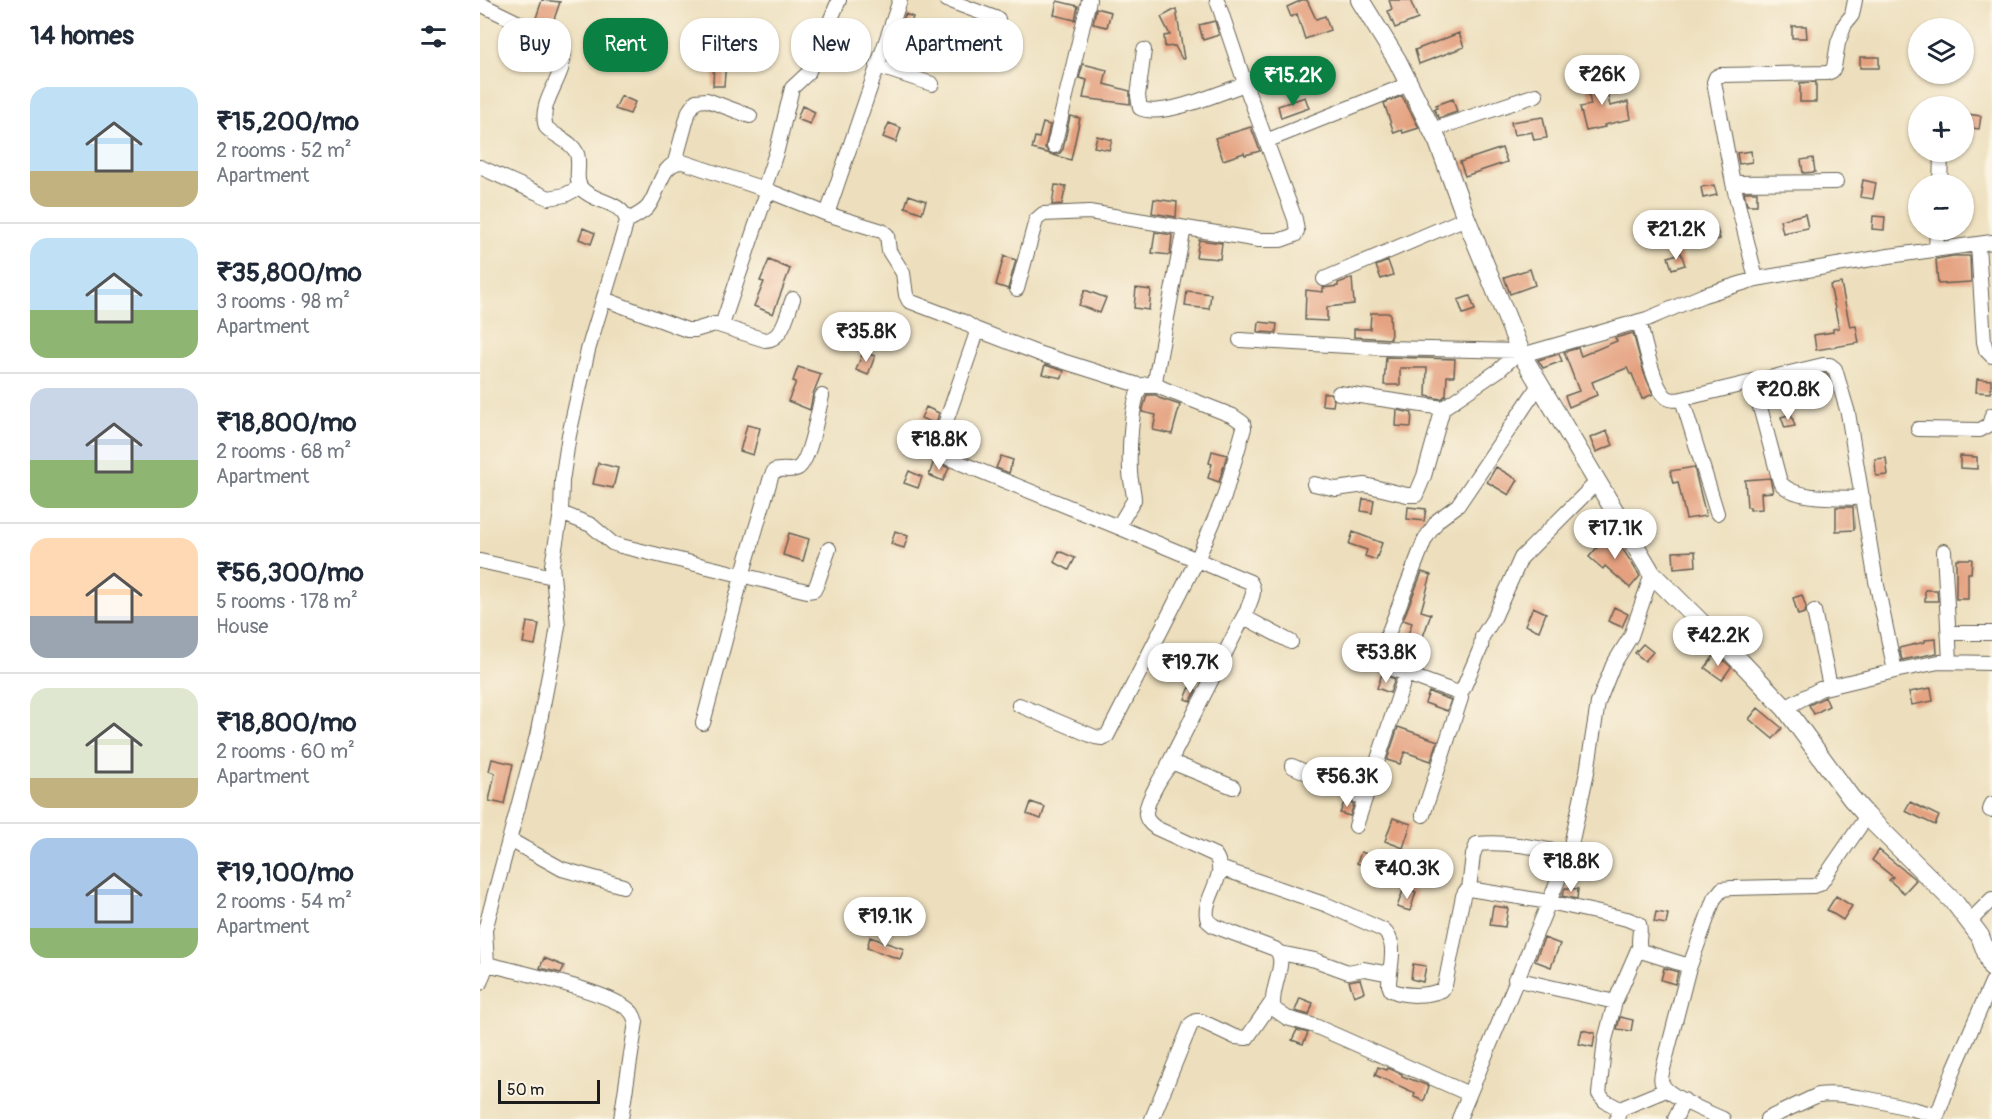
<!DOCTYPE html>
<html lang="en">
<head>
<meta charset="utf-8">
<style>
	:root { --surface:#fff; --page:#f6f6f7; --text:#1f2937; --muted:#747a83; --line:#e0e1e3; --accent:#0b8043 }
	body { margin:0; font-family:Pangolin,sans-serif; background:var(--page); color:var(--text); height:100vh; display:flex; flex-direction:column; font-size:22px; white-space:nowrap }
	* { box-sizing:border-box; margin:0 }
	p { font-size:20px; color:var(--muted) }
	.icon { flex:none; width:33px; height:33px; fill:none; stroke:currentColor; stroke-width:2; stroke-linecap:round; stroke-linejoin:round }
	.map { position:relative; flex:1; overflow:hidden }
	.details { display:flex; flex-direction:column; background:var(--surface); width:480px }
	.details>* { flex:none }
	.top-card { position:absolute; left:18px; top:18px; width:570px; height:54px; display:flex; gap:12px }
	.controls { position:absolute; left:1428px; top:18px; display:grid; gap:12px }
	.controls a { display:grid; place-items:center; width:66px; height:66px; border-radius:50%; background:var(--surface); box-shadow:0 2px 4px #0004; font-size:30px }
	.scale { position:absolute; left:18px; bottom:15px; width:102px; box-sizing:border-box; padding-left:6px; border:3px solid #1c1c1c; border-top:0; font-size:16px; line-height:21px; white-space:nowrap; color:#1c1c1c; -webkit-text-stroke:4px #fcf5e5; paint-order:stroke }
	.price { position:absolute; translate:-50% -51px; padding:0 14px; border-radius:21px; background:#fff; color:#222; font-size:20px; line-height:39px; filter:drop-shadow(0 2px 3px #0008) }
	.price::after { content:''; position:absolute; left:50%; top:36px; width:18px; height:14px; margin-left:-9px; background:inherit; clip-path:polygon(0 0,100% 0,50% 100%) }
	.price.on { background:var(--accent); color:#fff }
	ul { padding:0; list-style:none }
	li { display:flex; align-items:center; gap:18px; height:150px; padding:0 30px }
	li+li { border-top:2px solid var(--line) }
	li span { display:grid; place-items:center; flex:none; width:168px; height:120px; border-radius:18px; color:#555 }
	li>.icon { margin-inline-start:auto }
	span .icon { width:72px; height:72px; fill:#fffc; stroke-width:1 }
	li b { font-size:26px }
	h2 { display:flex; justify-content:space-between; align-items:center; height:72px; padding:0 30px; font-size:26px }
	.tag { padding:0 21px; border-radius:24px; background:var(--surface); box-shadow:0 2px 4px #0004; font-size:21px; line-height:54px }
	.tag.on { background:var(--accent); color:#fff }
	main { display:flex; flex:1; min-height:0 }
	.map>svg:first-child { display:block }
</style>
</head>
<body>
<main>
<section class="details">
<h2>14 homes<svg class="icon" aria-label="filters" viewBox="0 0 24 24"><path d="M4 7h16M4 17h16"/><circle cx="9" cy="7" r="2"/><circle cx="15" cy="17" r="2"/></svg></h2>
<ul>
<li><span style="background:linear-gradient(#bfe0f5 70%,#c2b280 0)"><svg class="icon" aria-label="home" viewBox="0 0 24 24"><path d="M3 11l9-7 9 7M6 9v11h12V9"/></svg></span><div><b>₹15,200/mo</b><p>2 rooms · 52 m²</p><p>Apartment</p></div></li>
<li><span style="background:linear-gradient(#bfe0f5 60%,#8fb573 0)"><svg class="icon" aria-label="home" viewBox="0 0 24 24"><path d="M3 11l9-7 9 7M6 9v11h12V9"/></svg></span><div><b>₹35,800/mo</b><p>3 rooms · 98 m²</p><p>Apartment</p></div></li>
<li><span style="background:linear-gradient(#c9d6e8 60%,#8fb573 0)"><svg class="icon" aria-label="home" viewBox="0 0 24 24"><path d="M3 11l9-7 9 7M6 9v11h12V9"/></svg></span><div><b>₹18,800/mo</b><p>2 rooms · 68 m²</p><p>Apartment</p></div></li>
<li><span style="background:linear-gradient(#ffd9b3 65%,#9aa5b1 0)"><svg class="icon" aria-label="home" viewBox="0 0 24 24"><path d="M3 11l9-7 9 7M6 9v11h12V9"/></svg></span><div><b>₹56,300/mo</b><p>5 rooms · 178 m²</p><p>House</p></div></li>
<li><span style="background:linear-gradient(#dfe7d0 75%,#c2b280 0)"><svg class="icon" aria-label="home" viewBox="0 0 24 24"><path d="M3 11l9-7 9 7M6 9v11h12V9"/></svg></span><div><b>₹18,800/mo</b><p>2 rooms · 60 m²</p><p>Apartment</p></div></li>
<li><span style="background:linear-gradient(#a9c7e8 75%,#8fb573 0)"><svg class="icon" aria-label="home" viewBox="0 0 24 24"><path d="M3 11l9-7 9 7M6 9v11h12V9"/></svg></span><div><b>₹19,100/mo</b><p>2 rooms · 54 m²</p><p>Apartment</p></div></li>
</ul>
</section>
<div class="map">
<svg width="1512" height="1119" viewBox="0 0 1512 1119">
	<rect width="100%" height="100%" fill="#fcf5e5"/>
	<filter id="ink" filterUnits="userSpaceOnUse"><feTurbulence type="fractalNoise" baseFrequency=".0167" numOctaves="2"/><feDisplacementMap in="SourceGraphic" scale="12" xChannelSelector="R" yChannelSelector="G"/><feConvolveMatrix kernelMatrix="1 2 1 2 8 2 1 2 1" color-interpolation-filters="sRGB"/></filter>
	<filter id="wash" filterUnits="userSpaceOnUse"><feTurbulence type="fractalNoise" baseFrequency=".008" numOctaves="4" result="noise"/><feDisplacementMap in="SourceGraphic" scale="24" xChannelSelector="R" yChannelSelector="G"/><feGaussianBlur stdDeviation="1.35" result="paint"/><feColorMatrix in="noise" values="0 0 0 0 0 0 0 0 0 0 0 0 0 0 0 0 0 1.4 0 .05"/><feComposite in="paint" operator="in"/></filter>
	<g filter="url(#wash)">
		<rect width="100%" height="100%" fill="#eddfbd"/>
		<g id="blocks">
			<path fill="#e4a07f" d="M62 0 80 2 71 28 55 21Z
				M822 0H827L836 19 845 16 850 30 825 39 817 14 811 17 807 7Z
				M909 0H930L938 19 915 28 908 11 912 9Z
				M577 1 598 6 595 20 574 15Z
				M616 8 631 12 627 27 613 24Z
				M696 9 704 59H702L695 46 685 47 684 36 690 35 681 17Z
				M425 14 433 17 426 38 418 35Z
				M735 21 739 35 723 40 719 25Z
				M1312 26H1326L1327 38H1312Z
				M979 33 984 47 939 64 935 50Z
				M1380 57H1399V68H1380Z
				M234 60H246L244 86H233Z
				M603 64 627 70 624 84 650 91V104L603 98 607 80 599 78Z
				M1123 74 1130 106 1148 102 1151 119 1124 125 1125 127 1106 131 1100 107 1111 105 1105 78Z
				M1336 82V102H1320V83Z
				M141 96 155 102 150 114 135 109Z
				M922 96 939 128 923 133 922 130 914 133 904 103Z
				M825 97 829 108 801 118 798 106Z
				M973 99 977 112 959 118 954 109 957 108 956 105Z
				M322 106 335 112 330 124 317 119Z
				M1487 114 1501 116 1499 129 1485 127Z
				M590 116 600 118 591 160 573 155 580 153 583 149Z
				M1063 117 1067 138 1054 140 1052 132 1034 135 1031 122Z
				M409 123 421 128 416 142 403 137Z
				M563 123 570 125 565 148 571 154 552 149 555 137 559 138Z
				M771 127 780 151 765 155 764 153 743 160 735 138Z
				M617 136 632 140 629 150 614 147Z
				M1022 148 1027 162 985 176 980 162Z
				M1271 151 1272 162 1259 164 1257 153Z
				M1333 158 1335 172 1323 173 1321 160Z
				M1383 180 1396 183 1393 199 1380 197Z
				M575 185 586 186 582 204 572 205Z
				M1234 185 1237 195 1223 198 1221 187Z
				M1264 192H1277V205H1267Z
				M429 195 446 201 442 213 425 207Z
				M674 199 697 202 696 217 672 213Z
				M1325 214 1328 228 1303 233 1300 220Z
				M1393 216 1405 217 1404 230 1392 229Z
				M103 228 115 233 111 244 99 239Z
				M1237 229 1240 239 1227 242 1224 232Z
				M675 232 692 235 690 255 672 253Z
				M719 240 742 243 740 259 716 257Z
				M1201 253 1205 265 1192 269 1188 257Z
				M524 256 536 260 528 289 516 285Z
				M1473 256H1490L1491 282 1458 284 1456 259Z
				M289 260 310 269 293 314 274 306 284 282 280 281Z
				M908 261 913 275 901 279 896 266Z
				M1050 269 1055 285 1030 294 1024 277Z
				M872 278 874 304 847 307V321L825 320 826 290 843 292V288L858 286V283Z
				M1361 283 1370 327 1376 326 1379 343 1336 350 1334 335 1353 332V329L1359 328 1350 285Z
				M656 288 671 290 669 310 654 308Z
				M605 290 626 298 620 313 599 305Z
				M707 291 731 294 729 309 705 306Z
				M990 296 995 310 983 314 978 300Z
				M891 313H910L911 339 874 337V329H890Z
				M779 322 797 324 796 333 778 332Z
				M1153 333 1164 373 1173 394 1162 399 1152 374H1150L1147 368 1112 382 1117 395 1089 407 1085 396 1099 391 1084 352 1098 348 1101 356 1137 341 1135 338Z
				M383 352 395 356 388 375 376 370Z
				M1079 354 1082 361 1063 368 1058 360Z
				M906 357 975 359 974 376H967L966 395 961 399 946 396 947 368H920V385H904Z
				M565 365 584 371 582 378 562 374Z
				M318 367 341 374 333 394 330 410 308 401 316 382 313 381Z
				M1344 374H1347L1351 389 1324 395 1320 380Z
				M1497 379 1511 380V393L1496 392Z
				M843 393H850L854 400 853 406 842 405Z
				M667 395H676L679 398 700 405 692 434 673 430 676 415 662 412Z
				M446 407 459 413 456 424 441 418Z
				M917 410 932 413 931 427 916 426Z
				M1311 414 1315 426 1305 428 1301 417Z
				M267 425 280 428 273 455 260 451Z
				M1127 431 1133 445 1116 452 1110 438Z
				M732 451 747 455 739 482 728 478 732 464 729 463Z
				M521 456 533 460 529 473 516 468Z
				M1480 456 1497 457V469L1480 468Z
				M1406 458 1408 475 1396 476 1395 459Z
				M454 461 469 468 463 481 449 475Z
				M118 463 138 468 133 488 113 484Z
				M1016 467 1038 480 1029 495 1007 482Z
				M1214 467 1226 516 1206 519 1198 482 1193 483 1190 471Z
				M429 471 442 477 438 488 424 483Z
				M1290 478 1293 492 1281 493 1282 509 1270 510V507H1267L1265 480Z
				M883 499 894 500 892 513 881 511Z
				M928 507 946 509 944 521 927 519Z
				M1356 507H1373L1374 530 1356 531Z
				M415 531 428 536 424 548 411 544Z
				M873 532 902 543 896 560 885 556 887 550 869 544Z
				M1130 532 1138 539 1143 547 1142 548 1160 576 1150 588 1125 566 1123 569 1109 557Z
				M309 533 329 539 323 561 303 555Z
				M579 551 595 558 589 570 574 562Z
				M1215 551 1216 566 1194 568 1193 552Z
				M1476 559H1492L1491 573H1488V599H1476Z
				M942 572 951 575 941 611 951 614 939 648 925 643 932 623 923 620Z
				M1445 590H1457L1458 601H1445Z
				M1322 595 1326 607 1325 613 1318 615 1313 598Z
				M1053 607 1066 613 1059 631 1045 625Z
				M1134 607 1148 614 1142 627 1128 621Z
				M47 622 59 624 55 645 43 643Z
				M1456 639 1457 653 1422 660 1419 648 1445 642V640Z
				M1163 644 1173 652 1165 661 1155 653Z
				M931 653 942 657 938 669 927 665Z
				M1236 653 1251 667 1242 680 1225 668Z
				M902 674 915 679 910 693 897 688Z
				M710 687 716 690 711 701 705 699Z
				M1451 688 1453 701 1432 705 1429 692Z
				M949 692 971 700 967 711 945 703Z
				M1345 697 1349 706 1334 714 1329 705Z
				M1278 708 1302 728 1293 739 1269 719Z
				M918 727 958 741 951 761 925 752 920 764 907 760Z
				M12 759 33 764 24 804 9 801 15 773 9 771Z
				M865 800 874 804 870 816 860 813Z
				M551 802 565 807 561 819 547 814Z
				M1430 802 1459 816 1455 825 1425 811Z
				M913 818 931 824 923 848 905 841Z
				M1399 850 1436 880 1424 893 1409 880 1413 877 1392 860Z
				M881 852 893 856 889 868 877 863Z
				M924 888 936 892 930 911 917 907Z
				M1085 888 1098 889 1097 899 1082 896Z
				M1356 896 1372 906 1363 920 1347 910Z
				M1013 906 1028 908 1025 927 1010 925Z
				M1176 912 1188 914 1186 924 1174 922Z
				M390 937 424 949 420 959 387 948Z
				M1064 938 1080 944 1071 967 1055 961Z
				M64 958 84 966 81 973 60 968Z
				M933 964 946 966 943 982 931 979Z
				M1184 968 1198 972 1195 984 1181 980Z
				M880 979 884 992 874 996 869 981Z
				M820 998 833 1003 829 1015 815 1011Z
				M1140 1017 1153 1020 1151 1031 1137 1029Z
				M817 1030 828 1033 823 1044 812 1040Z
				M1102 1030 1115 1033 1113 1047 1099 1044Z
				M898 1067 907 1070 908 1068 922 1074V1076L949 1086 944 1101 934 1097 935 1093 895 1075Z"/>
		</g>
	</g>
	<g filter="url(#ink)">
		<use href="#blocks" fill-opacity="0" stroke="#656054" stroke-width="1.5"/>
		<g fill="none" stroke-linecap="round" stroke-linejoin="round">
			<g stroke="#656054" stroke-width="16">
				<path id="minor" d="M467 0 518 19
					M0 4 74 40 83 49C88 76 57 100 66 127 75 137 92 141 97 154 101 166 93 181 103 190 116 203 142 201 147 221L108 350 89 435 82 481 81 513 72 565 78 626 75 644 57 736 5 930 7 964 0 983
					M664 50 658 96 660 108C681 119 742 92 765 84
					M397 66 452 84
					M952 130 1056 95
					M786 141 929 84
					M574 146 609 0
					M195 162 209 111 216 101 227 100 270 116
					M0 167 69 198 85 195 100 187
					M1253 183 1356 182
					M1460 184 1461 156
					M347 214 420 0
					M147 221C154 217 162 213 167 208 180 194 179 162 203 162L284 189 347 214 402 231 407 235 409 251 423 273 426 295 429 301 484 322 495 329 496 335 461 436 458 445 461 455 638 527 770 582C779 595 765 605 766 618L811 642
					M1498 244 1504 342 1506 350 1512 356
					M1456 250 1457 230
					M844 279 986 218
					M1276 279 1253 183 1234 82 1236 77 1240 75 1347 73 1352 71 1354 67 1358 43 1365 24 1372 15 1375 0
					M537 289 556 220 563 214 609 212 779 240H801L815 235 817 231 815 219 768 92 737 0
					M124 299 207 330H215L235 324 285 340C303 340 307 313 313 299
					M1159 321C1164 339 1172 382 1184 395 1189 401 1195 400 1202 399L1343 365H1350L1355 369 1368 413 1395 576 1415 671
					M242 325 286 195 284 189 297 150 312 88 328 73 359 0
					M495 329 560 354 661 386H678
					M760 340 904 348 1040 351
					M1042 355 1167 319 1224 295 1276 279 1409 256 1512 242
					M1273 381 1300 482C1314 501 1361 497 1383 498
					M859 393 963 408 1019 370 1040 351
					M1202 399 1237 513
					M1438 429 1500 430 1509 425 1512 415
					M834 484 856 489 885 485 927 495H936L944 476 963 408
					M81 513 111 525 132 543 141 546 327 591 334 590 337 584 349 549
					M638 527 654 500C654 490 650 481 650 471 649 451 651 402 661 386L667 384
					M1464 551 1470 661
					M0 561 73 577
					M1334 611 1350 686
					M1469 633H1512
					M979 693 983 689 1001 647 1002 637 1014 618 1041 558 1117 482
					M539 705 615 737 622 738 627 736 717 560 744 497 764 428 763 423 753 416 684 389 678 386 675 381 704 228
					M1305 708 1340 689 1419 670 1459 662 1512 663
					M223 723 262 576 291 477 294 471C302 468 311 472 318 468 330 461 338 411 342 396
					M688 765 765 614
					M812 766 885 799
					M753 787 694 763C685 766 667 801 666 812 665 819 670 824 676 828L735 855C750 876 720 899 728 921L734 926 795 949C810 961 788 990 794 1009L807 1018 835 1026 989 1094
					M1510 810 1512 804
					M943 815 981 698 979 693 973 691 907 667 903 661V647L945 539 958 520 978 505 1059 385
					M876 826 926 674
					M30 840 82 869 143 886
					M740 868 847 905 903 930C919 943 909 967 909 985L911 990C926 997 947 996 962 990L965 985 983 896 985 892 989 889 1069 902 1147 919 1159 924C1162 933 1156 942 1161 951L1209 966
					M989 889 993 855 997 844C1028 841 1059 848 1089 854
					M1490 921 1512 899
					M800 953 835 960 868 972 884 969 910 974
					M7 964C35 971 137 993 152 1013 154 1016 155 1019 156 1022L141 1119
					M1035 979 1135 1002
					M1140 1109 1125 1101 1119 1094 1125 1040 1135 1002 1159 947
					M672 1119 711 1024 716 1021H721L755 1037 767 1038 792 1002
					M979 1119 1089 854 1107 772 1118 703 1133 665 1151 636 1172 574
					M1137 1119 1140 1109 1186 1090
					M1195 1119 1204 1100
					M1243 1119C1230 1113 1186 1096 1182 1083 1180 1079 1182 1073 1183 1069L1208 971 1234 899 1242 889 1252 888 1333 886 1340 884 1387 816
					M1287 1119 1338 1095C1367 1090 1426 1108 1456 1115
					M1456 1119 1475 1067 1512 982"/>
			</g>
			<g stroke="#656054" stroke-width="20">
				<path id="tertiary" d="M880 0 917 60 958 142 986 218 1042 355 1172 574 1261 662 1305 708 1371 798 1387 816 1475 903 1500 936 1512 968"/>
			</g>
			<use href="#minor" stroke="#fff" stroke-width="14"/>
			<use href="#tertiary" stroke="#fff" stroke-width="18"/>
		</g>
	</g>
</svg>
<div class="controls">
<a><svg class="icon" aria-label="layers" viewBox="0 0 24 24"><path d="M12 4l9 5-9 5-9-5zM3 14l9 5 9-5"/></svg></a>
<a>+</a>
<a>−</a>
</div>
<div class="scale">50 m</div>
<b class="price" style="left:1122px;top:106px">₹26K</b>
<b class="price on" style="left:813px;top:107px">₹15.2K</b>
<b class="price" style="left:1196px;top:261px">₹21.2K</b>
<b class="price" style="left:386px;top:363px">₹35.8K</b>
<b class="price" style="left:1308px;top:421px">₹20.8K</b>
<b class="price" style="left:459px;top:471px">₹18.8K</b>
<b class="price" style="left:1135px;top:560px">₹17.1K</b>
<b class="price" style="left:1238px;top:667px">₹42.2K</b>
<b class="price" style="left:906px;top:684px">₹53.8K</b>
<b class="price" style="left:710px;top:694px">₹19.7K</b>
<b class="price" style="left:867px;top:808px">₹56.3K</b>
<b class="price" style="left:1091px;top:893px">₹18.8K</b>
<b class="price" style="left:927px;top:900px">₹40.3K</b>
<b class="price" style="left:405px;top:948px">₹19.1K</b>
<div class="top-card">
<a class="tag">Buy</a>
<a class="tag on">Rent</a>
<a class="tag">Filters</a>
<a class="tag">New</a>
<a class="tag">Apartment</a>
</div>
</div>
</main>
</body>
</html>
